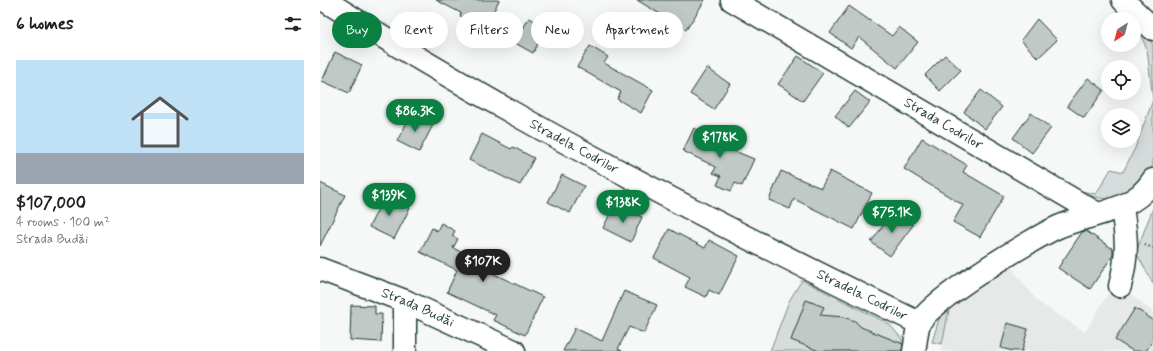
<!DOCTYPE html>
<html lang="en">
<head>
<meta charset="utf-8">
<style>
	:root { --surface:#fff; --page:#f2f2f2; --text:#202124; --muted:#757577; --accent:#0b8043 }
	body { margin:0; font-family:Mynerve,sans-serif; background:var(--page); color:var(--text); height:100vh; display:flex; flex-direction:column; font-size:15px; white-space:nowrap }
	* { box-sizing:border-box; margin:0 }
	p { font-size:13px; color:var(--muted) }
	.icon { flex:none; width:22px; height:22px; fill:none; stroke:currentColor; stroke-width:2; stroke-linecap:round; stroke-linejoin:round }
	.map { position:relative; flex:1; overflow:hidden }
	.panel { display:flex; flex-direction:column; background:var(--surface); width:320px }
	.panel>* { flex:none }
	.hud { position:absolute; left:12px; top:12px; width:380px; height:36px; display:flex; gap:8px }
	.needle { width:26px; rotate:216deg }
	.controls { position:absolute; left:781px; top:12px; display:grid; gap:8px }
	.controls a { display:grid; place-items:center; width:40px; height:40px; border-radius:50%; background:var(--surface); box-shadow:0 4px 16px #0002; font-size:20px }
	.price { position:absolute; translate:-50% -34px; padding:0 9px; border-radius:14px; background:var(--accent); color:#fff; font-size:13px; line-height:26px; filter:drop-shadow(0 1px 2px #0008) }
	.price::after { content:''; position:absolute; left:50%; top:24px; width:12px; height:9px; margin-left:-6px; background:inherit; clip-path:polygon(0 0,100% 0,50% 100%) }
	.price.selected { background:#222; color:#fff }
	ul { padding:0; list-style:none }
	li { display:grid; align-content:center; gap:8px; height:212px; padding:0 16px }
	li span { display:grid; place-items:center; height:124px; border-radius:0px; color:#555 }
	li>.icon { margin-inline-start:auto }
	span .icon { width:72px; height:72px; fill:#fffc; stroke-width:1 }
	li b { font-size:17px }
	h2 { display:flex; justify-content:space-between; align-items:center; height:48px; padding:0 16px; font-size:17px }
	.tag { padding:0 14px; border-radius:18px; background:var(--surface); box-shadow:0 4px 16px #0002; font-size:14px; line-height:36px }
	.tag.selected { background:var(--accent); color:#fff }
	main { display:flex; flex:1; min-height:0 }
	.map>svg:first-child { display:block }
</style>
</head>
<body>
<main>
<section class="panel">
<h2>6 homes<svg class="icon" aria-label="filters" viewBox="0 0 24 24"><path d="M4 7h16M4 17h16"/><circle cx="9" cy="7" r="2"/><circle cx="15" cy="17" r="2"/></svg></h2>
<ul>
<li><span style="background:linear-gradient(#bfe0f5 75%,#9aa5b1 0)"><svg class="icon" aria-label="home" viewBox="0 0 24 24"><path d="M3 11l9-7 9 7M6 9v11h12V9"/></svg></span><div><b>$107,000</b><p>4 rooms · 100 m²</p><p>Strada Budăi</p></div></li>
</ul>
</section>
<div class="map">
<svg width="833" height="351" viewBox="0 0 833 351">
	<rect width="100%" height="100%" fill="#f6f7f7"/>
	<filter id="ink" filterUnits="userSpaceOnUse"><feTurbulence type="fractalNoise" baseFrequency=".025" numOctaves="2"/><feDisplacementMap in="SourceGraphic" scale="8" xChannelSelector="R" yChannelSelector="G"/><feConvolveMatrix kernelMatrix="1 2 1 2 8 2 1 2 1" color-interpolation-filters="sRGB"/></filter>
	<g filter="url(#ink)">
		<path fill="#e6e9e8" d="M691 267 718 302 765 332 795 282 833 312V351H621L629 310Z"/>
		<path fill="#d6dcdb" stroke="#7a8c88" d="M814 20 825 31 833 45V165L822 184 793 200 774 197 756 190 776 194 791 169 803 172 815 148 833 100 827 49 820 34 814 27Z
			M833 208V284L816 252Z
			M482 280 569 324 582 339 581 351H450L469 301Z
			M629 310 622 344 612 342 619 319Z"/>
		<path fill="#c0c9c6" stroke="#1f3d34" d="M116 0H179L165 29 140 16 141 13Z
			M317 0H385L366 30Z
			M529 6 572 36 579 27 598 42 577 68 539 37 531 48 510 33Z
			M209 18 227 27 213 53 195 43Z
			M717 19 737 40 718 58 701 40Z
			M270 46 288 57 284 63 333 90 321 113 297 99 301 92 257 67Z
			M15 52 42 65 29 93 2 81Z
			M625 55 641 70 620 91 605 75Z
			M478 56 503 73 483 101 458 84Z
			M387 68 410 84 394 109 370 94Z
			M768 78 784 90 764 118 747 106Z
			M661 90 682 107 665 129 644 112Z
			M535 91 550 102 529 128 515 116Z
			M711 113 731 128 712 153 693 138Z
			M91 115 113 125 99 152 77 141Z
			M374 128 392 137 390 141 434 159 422 186 415 183 411 191 397 185 401 176 393 173 396 167 363 151Z
			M162 134 191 149 193 147 214 158 200 185 149 160Z
			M602 138 647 165 643 172 684 196 660 237 633 222 643 205 584 169Z
			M461 171 501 188 510 171 552 193 534 229 474 199 470 209 449 200Z
			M242 175 264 186 250 213 228 202Z
			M0 183 25 195 0 246Z
			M65 195 90 208 74 239 49 227Z
			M292 210 304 216 307 210 322 217 311 242 283 228Z
			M574 211 593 225 570 256 551 242Z
			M121 223 135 231 132 236 138 239 133 248 176 269 174 274 223 297 205 335 173 320 176 315 127 292 137 270 100 252 112 228 117 231Z
			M349 229 385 248 389 240 419 256 399 295 389 290 386 297 365 287 370 277 334 258Z
			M766 231 793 249V255L770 289 738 268 762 232Z
			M304 291 337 305 324 333 309 327 298 349 302 351H243L255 328 282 341Z
			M486 300 504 307 500 315 524 317 535 321 541 327 583 344 582 351H499L471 340Z
			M31 305 55 306V314H62L61 342 30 340Z
			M815 308 833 320V340L826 351H813L795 340Z
			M687 323 708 329 702 351H693L681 348Z"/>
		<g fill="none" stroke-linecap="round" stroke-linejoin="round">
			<g stroke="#1f3d34" stroke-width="25">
				<g id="minor">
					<path id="s1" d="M4 0C194 121 396 224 599 323"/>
					<path id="s2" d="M412 0 776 213"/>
					<path d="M803 0 833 29"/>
					<path id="s3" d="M0 269 85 301 194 351"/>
					<path d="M800 286C808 254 807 240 802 207"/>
					<path d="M85 301V351"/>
					<path d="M594 351C596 343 596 332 599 324 607 302 713 238 738 227 770 213 813 213 833 180"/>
				</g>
			</g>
			<path stroke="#1f3d34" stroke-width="2.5" stroke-dasharray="1 3" stroke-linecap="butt" d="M825 245 833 248"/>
			<use href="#minor" stroke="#fff" stroke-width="22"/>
		</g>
	</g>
	<g text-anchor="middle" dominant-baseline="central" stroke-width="3" stroke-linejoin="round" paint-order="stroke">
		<g font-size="14" fill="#1f3d34" stroke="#fff">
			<text stroke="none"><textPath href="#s2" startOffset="245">Strada Codrilor</textPath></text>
			<text stroke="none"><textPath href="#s1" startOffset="290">Stradela Codrilor</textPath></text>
			<text stroke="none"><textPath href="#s1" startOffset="614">Stradela Codrilor</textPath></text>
			<text stroke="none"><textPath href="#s3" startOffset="105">Strada Budăi</textPath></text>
		</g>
	</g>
</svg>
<div class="controls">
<a><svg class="needle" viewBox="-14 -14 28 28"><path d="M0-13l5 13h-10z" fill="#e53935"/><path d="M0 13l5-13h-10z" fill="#757577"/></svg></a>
<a><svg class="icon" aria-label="locate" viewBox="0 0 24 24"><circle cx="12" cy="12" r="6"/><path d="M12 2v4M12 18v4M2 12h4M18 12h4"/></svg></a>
<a><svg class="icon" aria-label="layers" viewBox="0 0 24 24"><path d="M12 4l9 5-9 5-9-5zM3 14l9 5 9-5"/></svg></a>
</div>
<b class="price" style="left:95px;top:133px">$86.3K</b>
<b class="price" style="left:400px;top:159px">$178K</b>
<b class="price" style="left:69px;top:217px">$139K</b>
<b class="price" style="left:303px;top:224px">$138K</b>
<b class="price" style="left:572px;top:234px">$75.1K</b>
<b class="price selected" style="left:163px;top:283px">$107K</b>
<div class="hud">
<a class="tag selected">Buy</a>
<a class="tag">Rent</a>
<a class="tag">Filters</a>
<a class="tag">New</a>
<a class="tag">Apartment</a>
</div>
</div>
</main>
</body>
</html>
